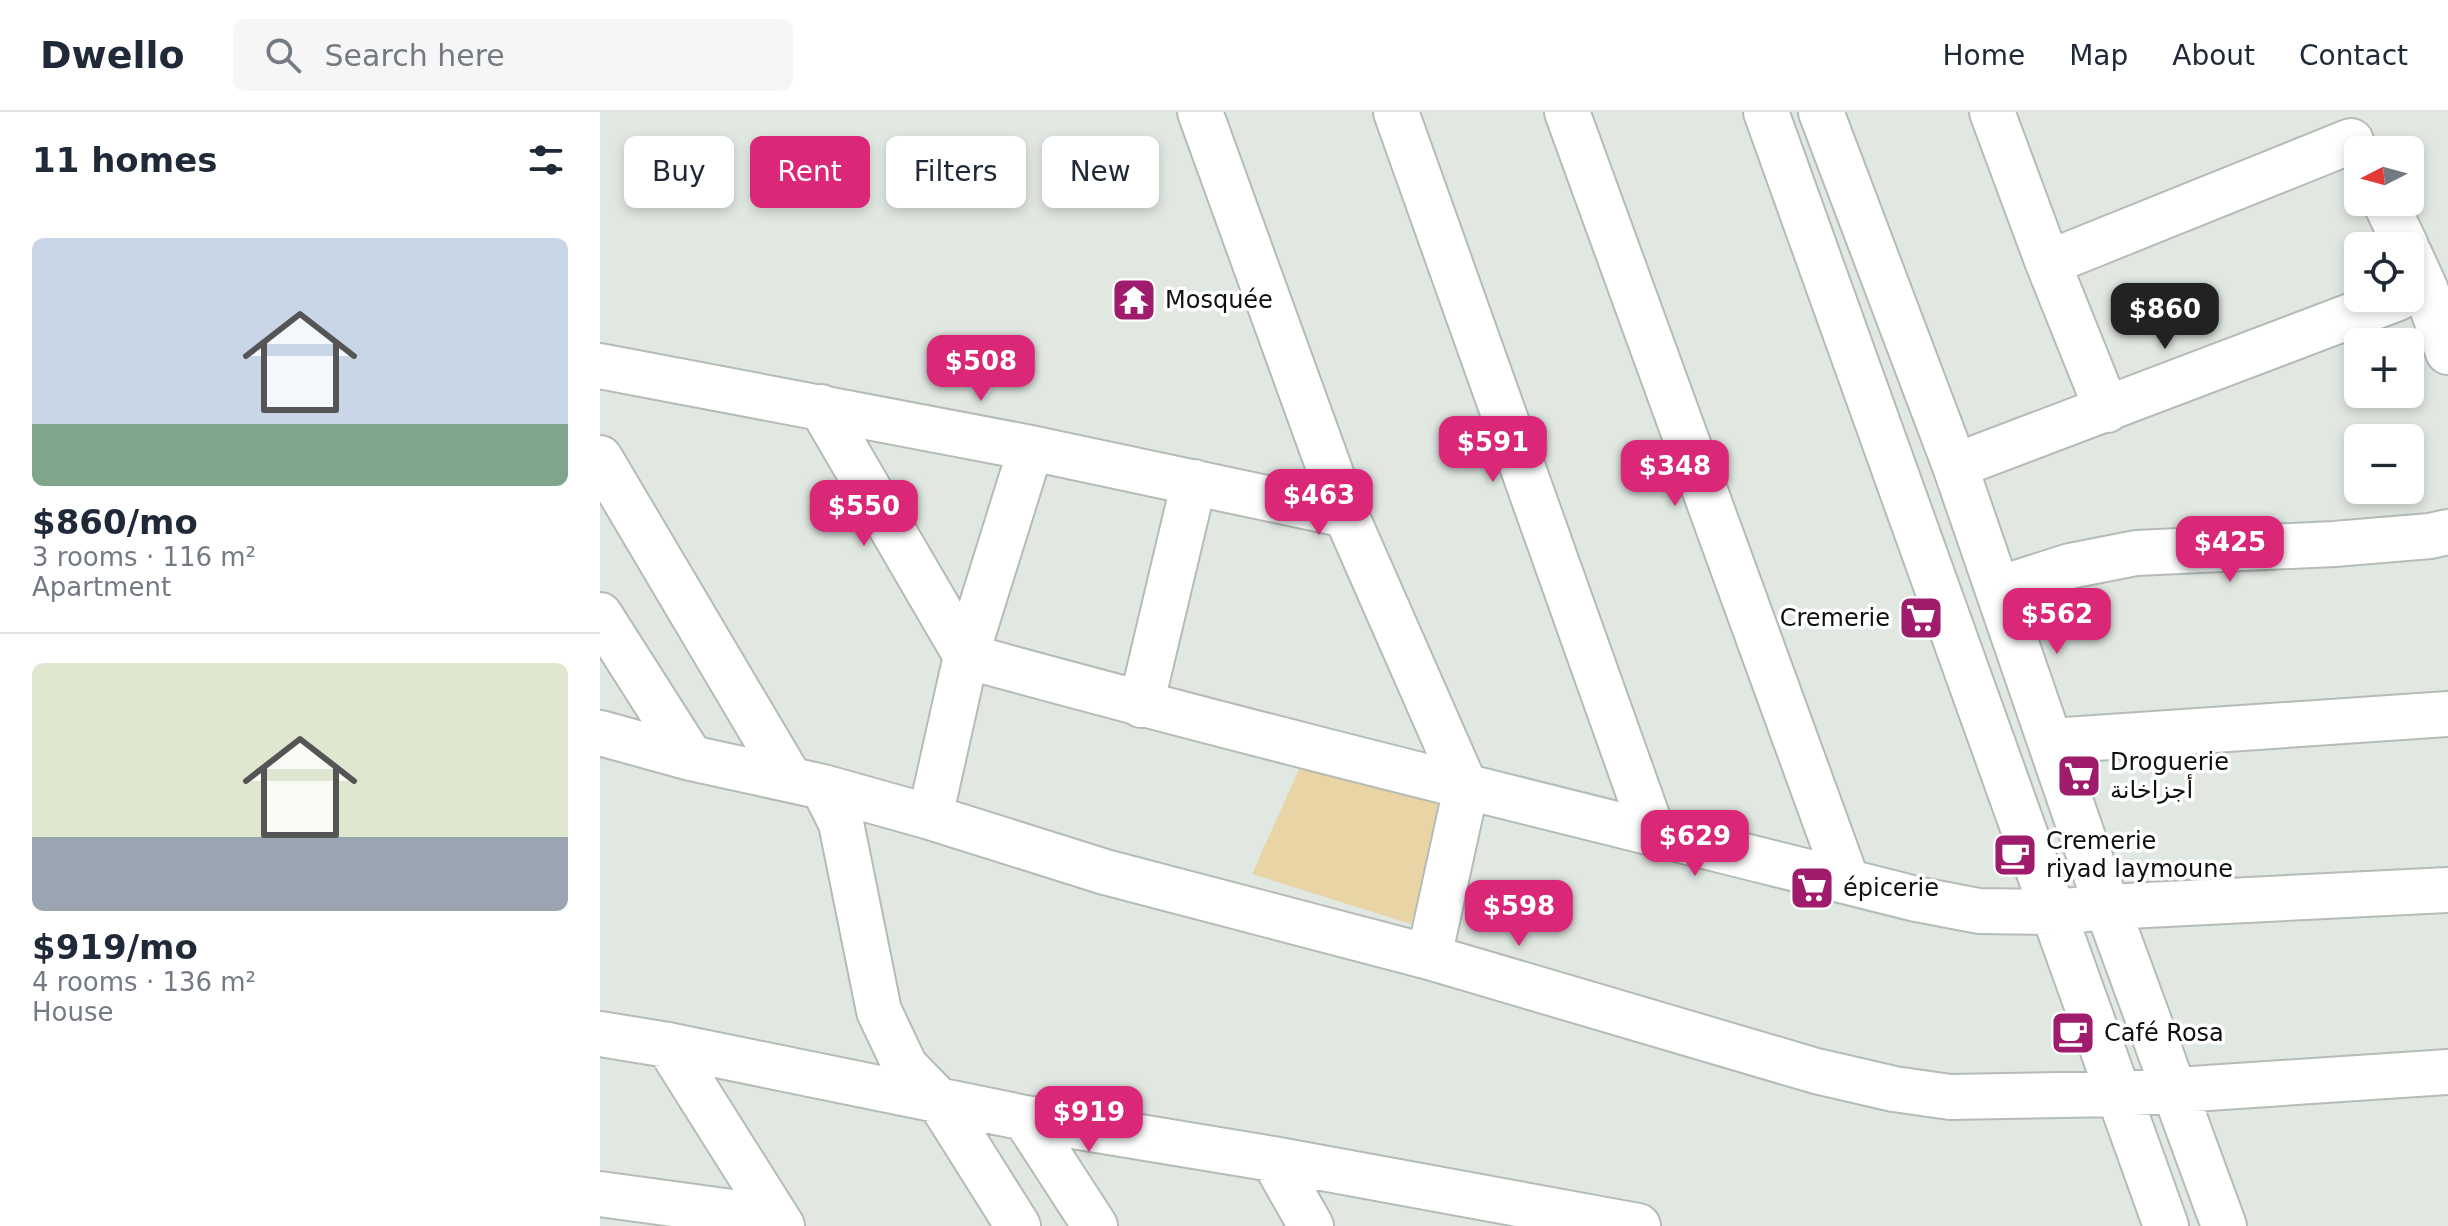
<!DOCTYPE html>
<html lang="en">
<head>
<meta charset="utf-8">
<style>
	:root { --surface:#fff; --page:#f6f6f7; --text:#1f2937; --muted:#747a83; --line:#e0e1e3; --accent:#db2777 }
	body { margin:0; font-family:"DejaVu Sans","Noto Sans Arabic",sans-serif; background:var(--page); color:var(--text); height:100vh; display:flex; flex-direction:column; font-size:30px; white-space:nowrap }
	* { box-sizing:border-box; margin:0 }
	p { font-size:26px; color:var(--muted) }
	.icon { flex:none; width:44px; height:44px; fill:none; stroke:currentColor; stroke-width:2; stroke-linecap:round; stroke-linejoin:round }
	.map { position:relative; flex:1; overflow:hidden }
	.details { display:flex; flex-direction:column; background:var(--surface); width:600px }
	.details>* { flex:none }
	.hud { position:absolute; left:24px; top:24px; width:760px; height:72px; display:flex; gap:16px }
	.needle { width:52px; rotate:264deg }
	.fabs { position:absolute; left:1744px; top:24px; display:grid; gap:16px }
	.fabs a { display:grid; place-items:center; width:80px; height:80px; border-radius:12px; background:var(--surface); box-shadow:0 4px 12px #0003; font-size:40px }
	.price { position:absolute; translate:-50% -68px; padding:0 18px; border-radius:16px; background:var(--accent); color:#fff; font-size:26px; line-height:52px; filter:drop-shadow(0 2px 4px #0008) }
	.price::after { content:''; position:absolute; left:50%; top:48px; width:24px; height:18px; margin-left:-12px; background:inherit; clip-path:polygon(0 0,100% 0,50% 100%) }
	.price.active { background:#222; color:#fff }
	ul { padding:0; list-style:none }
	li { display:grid; align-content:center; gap:16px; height:424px; padding:0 32px }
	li+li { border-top:2px solid var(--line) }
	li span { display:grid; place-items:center; height:248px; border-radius:12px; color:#555 }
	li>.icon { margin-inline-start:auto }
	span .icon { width:144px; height:144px; fill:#fffc; stroke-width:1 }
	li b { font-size:34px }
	h2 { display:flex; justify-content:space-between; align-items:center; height:96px; padding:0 32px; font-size:34px }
	.chip { padding:0 28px; border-radius:12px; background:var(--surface); box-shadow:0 4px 12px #0003; font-size:28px; line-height:72px }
	.chip.active { background:var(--accent); color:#fff }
	header { display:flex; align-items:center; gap:48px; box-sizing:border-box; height:112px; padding:0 40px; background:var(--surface); border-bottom:2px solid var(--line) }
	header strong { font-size:38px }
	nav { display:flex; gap:44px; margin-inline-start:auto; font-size:28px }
	.search { width:560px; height:72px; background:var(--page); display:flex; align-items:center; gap:20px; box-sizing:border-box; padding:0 28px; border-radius:12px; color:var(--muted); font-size:30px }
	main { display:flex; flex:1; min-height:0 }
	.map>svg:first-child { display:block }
</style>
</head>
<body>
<header>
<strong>Dwello</strong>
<div class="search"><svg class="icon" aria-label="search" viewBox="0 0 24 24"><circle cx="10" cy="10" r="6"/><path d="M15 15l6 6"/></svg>Search here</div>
<nav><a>Home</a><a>Map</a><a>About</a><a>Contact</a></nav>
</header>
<main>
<section class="details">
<h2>11 homes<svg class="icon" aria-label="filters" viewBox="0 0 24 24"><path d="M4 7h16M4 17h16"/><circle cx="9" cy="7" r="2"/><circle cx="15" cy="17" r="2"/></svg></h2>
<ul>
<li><span style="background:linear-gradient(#c9d6e8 75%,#7fa58c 0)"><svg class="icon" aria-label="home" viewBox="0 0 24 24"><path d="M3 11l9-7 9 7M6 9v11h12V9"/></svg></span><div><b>$860/mo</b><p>3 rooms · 116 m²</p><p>Apartment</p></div></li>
<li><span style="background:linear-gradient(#dfe7d0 70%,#9aa5b1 0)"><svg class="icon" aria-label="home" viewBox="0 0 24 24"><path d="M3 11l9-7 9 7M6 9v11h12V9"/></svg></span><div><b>$919/mo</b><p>4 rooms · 136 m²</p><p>House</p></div></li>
</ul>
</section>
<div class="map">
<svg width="1848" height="1114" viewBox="0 0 1848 1114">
	<rect width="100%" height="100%" fill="#e1e8e2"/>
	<path fill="#e9d4a6" d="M705 644 848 683 811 812 652 762Z"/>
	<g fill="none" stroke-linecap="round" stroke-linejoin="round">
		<g stroke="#b5bcb6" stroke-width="48">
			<path id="minor" d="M600 0 746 403 866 676 829 845
				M796 0 1053 721
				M967 0 1247 769
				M1166 0 1566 1114
				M1221 0 1355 354 1507 795 1624 1114
				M1392 0 1448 151 1507 298
				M1785 90 1806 134
				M1810 143 1825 176 1848 240
				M1448 151 1751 29
				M0 254 431 336 746 403
				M221 295 366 544C681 631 999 707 1316 787L1379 799 1455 800 1507 795 1848 778
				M0 346 190 667
				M1355 354 1798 186
				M1398 477 1470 454 1536 441 1734 432 1830 424 1848 420
				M0 503 91 646
				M541 593 594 370
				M0 621 91 646 223 675 330 705 505 760 829 845 1216 959 1294 977 1350 985 1518 982 1848 960
				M1451 629 1848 602
				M223 675 241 711 279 899 305 954 340 990 418 1114
				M330 705 366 544 431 336
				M0 922 68 933 425 1006 673 1047 1038 1114
				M68 933 182 1114
				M425 1006 495 1114
				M673 1047 711 1114
				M0 1082 176 1106"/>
		</g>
		<use href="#minor" stroke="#fff" stroke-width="44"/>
	</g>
	<defs>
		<g id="temple-square" transform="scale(2.3)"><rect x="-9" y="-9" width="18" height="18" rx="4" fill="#9f1b6b" stroke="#fff"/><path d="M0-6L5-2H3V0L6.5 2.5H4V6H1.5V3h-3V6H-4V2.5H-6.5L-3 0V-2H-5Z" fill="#fff"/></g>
		<g id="supermarket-square" transform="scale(2.3)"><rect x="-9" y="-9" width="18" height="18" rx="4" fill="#9f1b6b" stroke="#fff"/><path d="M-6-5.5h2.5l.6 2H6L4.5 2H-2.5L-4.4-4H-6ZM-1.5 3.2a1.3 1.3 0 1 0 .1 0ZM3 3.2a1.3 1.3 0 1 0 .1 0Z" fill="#fff"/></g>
		<g id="cafe-square" transform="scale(2.3)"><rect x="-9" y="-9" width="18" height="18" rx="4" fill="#9f1b6b" stroke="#fff"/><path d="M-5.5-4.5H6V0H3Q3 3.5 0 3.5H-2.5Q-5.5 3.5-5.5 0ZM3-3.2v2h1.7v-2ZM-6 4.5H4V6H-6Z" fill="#fff"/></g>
	</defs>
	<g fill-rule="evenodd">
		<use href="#temple-square" x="534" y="188"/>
		<use href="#supermarket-square" x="1321" y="506"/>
		<use href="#supermarket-square" x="1479" y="664"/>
		<use href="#cafe-square" x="1415" y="743"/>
		<use href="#supermarket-square" x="1212" y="776"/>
		<use href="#cafe-square" x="1473" y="921"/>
	</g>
	<g text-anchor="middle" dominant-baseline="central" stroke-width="7" stroke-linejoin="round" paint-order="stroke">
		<g font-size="24" fill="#0f110f" stroke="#fff" text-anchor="start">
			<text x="565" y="188">Mosquée</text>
			<text x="1290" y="506" text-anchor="end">Cremerie</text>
			<text x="1510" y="650">Droguerie<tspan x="1510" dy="28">أجزاخانة</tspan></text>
			<text x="1446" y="729">Cremerie<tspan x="1446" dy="28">riyad laymoune</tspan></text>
			<text x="1243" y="776">épicerie</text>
			<text x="1504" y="921">Café Rosa</text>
		</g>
	</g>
</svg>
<div class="fabs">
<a><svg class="needle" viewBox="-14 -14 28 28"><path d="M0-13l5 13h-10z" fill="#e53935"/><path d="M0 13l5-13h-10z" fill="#747a83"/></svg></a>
<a><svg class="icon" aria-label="locate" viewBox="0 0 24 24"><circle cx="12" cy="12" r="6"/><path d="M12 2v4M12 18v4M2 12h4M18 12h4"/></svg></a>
<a>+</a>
<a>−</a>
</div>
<b class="price active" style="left:1565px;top:239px">$860</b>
<b class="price" style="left:381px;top:291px">$508</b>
<b class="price" style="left:893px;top:372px">$591</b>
<b class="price" style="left:1075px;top:396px">$348</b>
<b class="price" style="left:719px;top:425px">$463</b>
<b class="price" style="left:264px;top:436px">$550</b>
<b class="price" style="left:1630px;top:472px">$425</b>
<b class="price" style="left:1457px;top:544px">$562</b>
<b class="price" style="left:1095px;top:766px">$629</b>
<b class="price" style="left:919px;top:836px">$598</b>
<b class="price" style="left:489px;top:1042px">$919</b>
<div class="hud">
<a class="chip">Buy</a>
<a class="chip active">Rent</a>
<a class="chip">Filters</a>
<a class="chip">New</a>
</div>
</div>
</main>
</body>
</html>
